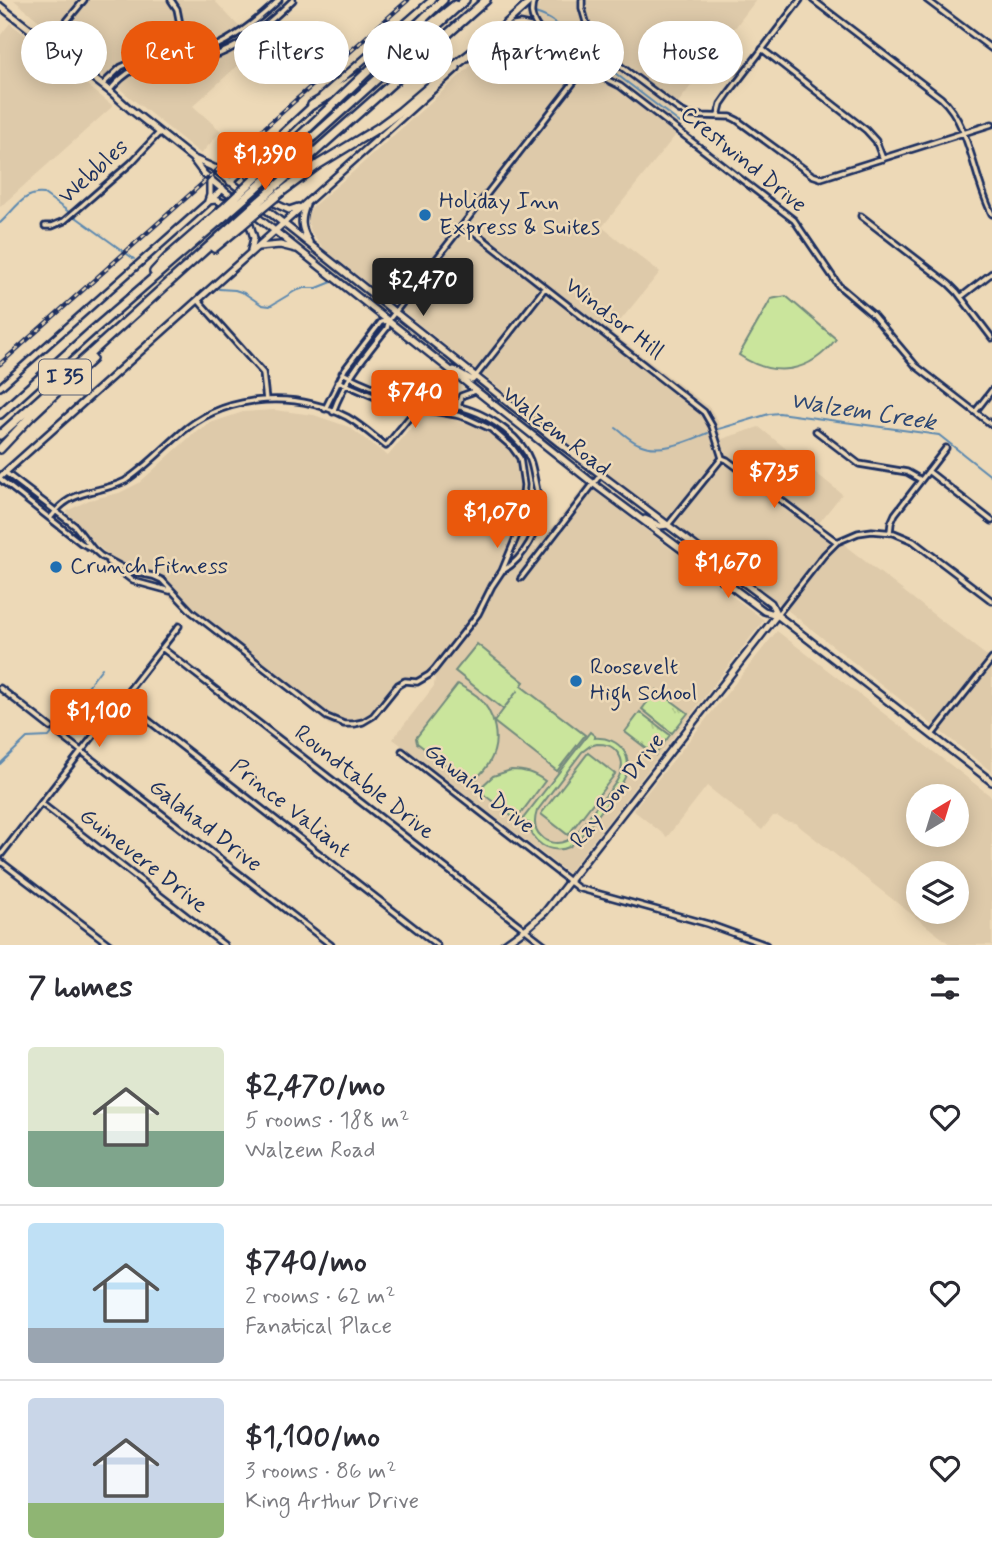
<!DOCTYPE html>
<html lang="en">
<head>
<meta charset="utf-8">
<style>
	:root { --surface:#fff; --page:#f2f2f3; --text:#2b2b33; --muted:#7c7c81; --line:#e1e1e2; --accent:#ea580c }
	body { margin:0; font-family:Mynerve,sans-serif; background:var(--page); color:var(--text); height:100vh; display:flex; flex-direction:column; font-size:26px; white-space:nowrap }
	* { box-sizing:border-box; margin:0 }
	p { font-size:23px; color:var(--muted) }
	.icon { flex:none; width:38px; height:38px; fill:none; stroke:currentColor; stroke-width:2; stroke-linecap:round; stroke-linejoin:round }
	.map { position:relative; height:945px; overflow:hidden }
	.drawer { display:flex; flex-direction:column; background:var(--surface); flex:1 }
	.drawer>* { flex:none }
	.hud { position:absolute; left:21px; top:21px; width:950px; height:63px; display:flex; gap:14px }
	.needle { width:46px; rotate:38deg }
	.buttons { position:absolute; left:906px; top:784px; display:grid; gap:14px }
	.buttons a { display:grid; place-items:center; width:63px; height:63px; border-radius:50%; background:var(--surface); box-shadow:0 4px 18px #0003; font-size:35px }
	.price { position:absolute; translate:-50% -60px; padding:0 16px; border-radius:7px; background:var(--accent); color:#fff; font-size:23px; line-height:46px; filter:drop-shadow(0 2px 4px #0008) }
	.price::after { content:''; position:absolute; left:50%; top:42px; width:21px; height:16px; margin-left:-10px; background:inherit; clip-path:polygon(0 0,100% 0,50% 100%) }
	.price.current { background:#222; color:#fff }
	ul { padding:0; list-style:none }
	li { display:flex; align-items:center; gap:21px; height:175px; padding:0 28px }
	li+li { border-top:2px solid var(--line) }
	li span { display:grid; place-items:center; flex:none; width:196px; height:140px; border-radius:7px; color:#555 }
	li>.icon { margin-inline-start:auto }
	span .icon { width:84px; height:84px; fill:#fffc; stroke-width:1 }
	li b { font-size:30px }
	h2 { display:flex; justify-content:space-between; align-items:center; height:84px; padding:0 28px; font-size:30px }
	.tag { padding:0 24px; border-radius:32px; background:var(--surface); box-shadow:0 4px 18px #0003; font-size:24px; line-height:63px }
	.tag.current { background:var(--accent); color:#fff }
	.map>svg:first-child { display:block }
</style>
</head>
<body>
<div class="map">
<svg width="992" height="945" viewBox="0 0 992 945">
	<defs>
		<pattern id="grass-tufts" width="24" height="20" patternUnits="userSpaceOnUse" patternTransform="scale(1.75)"><rect width="24" height="20" fill="#cae59c"/><path d="M3 7l-1-3M5 7V3M7 7l1-3M15 17l-1-3M17 17v-4M19 17l1-3" fill="none" stroke="#adc589"/></pattern>
	</defs>
	<rect width="100%" height="100%" fill="#edd9b7"/>
	<filter id="ink" filterUnits="userSpaceOnUse"><feTurbulence type="fractalNoise" baseFrequency=".0143" numOctaves="2"/><feDisplacementMap in="SourceGraphic" scale="14" xChannelSelector="R" yChannelSelector="G"/><feConvolveMatrix kernelMatrix="1 2 1 2 8 2 1 2 1" color-interpolation-filters="sRGB"/></filter>
	<g filter="url(#ink)">
		<path fill="#decaaa" fill-rule="evenodd" d="M14 0H214L258 47 193 106 221 131 201 154 126 94Z
			M544 0H756L668 116 682 127 602 227 660 272 611 332 710 408 718 421 722 439 759 427 842 494 819 523 839 538 848 548 992 660V772L781 605 604 471 324 249 311 232 307 217 312 207 354 171Z
			M10 23 113 106 0 207V36Z
			M274 410 314 415 349 427 388 456 423 413 466 422 491 434 513 453 520 471V494L518 514 512 535 536 548 586 484 764 620 568 873 393 739 434 686 435 677 424 683 406 685 399 691 380 715 373 722 363 726 343 729 329 725 164 593 148 588 151 571 122 563 107 554 94 542 79 524 68 515 67 511 89 500 119 493 139 483 192 435 210 423 243 412Z
			M777 631 992 797V945H951L795 823 785 821 777 816H773L762 830 707 786 667 837 633 810ZM919 796H957V835H919ZM919 873H957V912H919Z"/>
		<path fill="url(#grass-tufts)" stroke="#728a7d" stroke-width="2" d="M657 690 688 713 672 733 642 709Z
			M640 712 670 735 655 755 625 732Z"/>
		<path fill="#cae59c" stroke="#728a7d" stroke-width="2" fill-rule="evenodd" d="M786 296 836 339C810 373 774 379 739 355L771 299Z
			M477 644 524 682 521 686 585 735 557 771 494 722 518 690 503 709 455 671Z
			M458 684C464 688 471 691 477 696 495 712 502 741 489 763 485 771 477 777 471 784L417 743 416 738Z
			M590 732 595 736 594 738C621 736 637 759 622 783 611 797 582 840 569 847 561 851 550 850 542 845 534 840 530 832 529 823H527L522 820ZM597 744C605 744 612 745 617 752 633 771 606 794 595 808 587 818 578 836 566 841 557 845 547 843 541 836 533 829 534 820 537 811L582 752 590 746Z
			M588 753 615 774 568 835 541 814Z
			M511 770C525 770 534 773 545 781L518 817 514 818 478 790 493 776Z"/>
		<g fill="none" stroke-linecap="round" stroke-linejoin="round">
			<path stroke="#5c89b0" stroke-width="2" d="M535 13C563 21 567 39 588 56
				M598 60 680 123
				M0 223C15 210 23 191 44 194L134 259
				M219 289 235 290 244 293 262 305 270 306 295 291 304 288H317L332 282
				M616 428C623 433 631 441 639 444 661 454 688 441 708 433
				M719 429 769 414 779 413 939 435 992 477
				M0 764 27 738 49 737 102 668"/>
			<g stroke="#1b2f5e" stroke-width="9">
				<path id="street" d="M171 0 177 9 187 60
					M534 0C530 11 531 18 538 28
					M813 0 941 98C971 125 973 178 992 214
					M927 0 992 49
					M503 27 520 24 530 26 592 72 620 86 794 220 839 286 872 314 916 366 992 425
					M48 44 84 0
					M762 49 866 130 876 141 883 159
					M594 51 607 56 679 110 689 115 702 116 731 117 737 120 812 175 821 178 992 124
					M102 85 121 67 139 59 216 46C240 35 260 18 279 0
					M110 90C124 73 143 62 165 60 184 58 202 60 219 54 247 43 271 21 293 0
					M718 116 721 104 728 94 800 0
					M861 216 949 284 957 292 992 338
					M464 224 704 412 712 426 722 458
					M45 226H52L64 221 131 163 159 133
					M961 297 992 273
					M198 300 263 373 266 400
					M342 373C362 383 380 391 402 397 424 402 448 402 470 410 491 417 522 438 530 460 533 468 534 477 536 486 537 493 540 500 540 507 540 530 523 559 504 570
					M475 377 545 288
					M458 407 461 396 475 391
					M325 409 345 369 381 322 387 321
					M333 412C346 377 365 356 387 328L389 320 591 60 594 51 593 46 582 8V0
					M975 412 992 390
					M816 431 859 464 907 472 921 480
					M722 458 727 460 837 542
					M928 471 992 521
					M6 473 75 526 93 549 102 557
					M0 479 81 543 91 548
					M522 516 539 517
					M50 518C54 514 57 509 62 505 79 490 105 491 125 481 148 466 166 445 187 428 231 394 298 391 347 417 361 425 373 436 386 446L413 413 419 401
					M668 525 722 458
					M890 532 891 523 895 514 946 448
					M101 556 129 571 153 576 162 580 192 612 327 717 344 724H354L363 722 373 716 398 685 405 681 417 682 429 675 434 670 478 614 492 586 502 571 520 528 524 485 520 458 512 447 491 429 467 418 456 415 416 408 380 399 338 381
					M108 562 133 581 170 591
					M521 578 601 474
					M777 615 824 555 837 542 858 533 872 531 894 533 913 541 992 601
					M162 648 545 945
					M0 688 51 728
					M122 700 437 945
					M59 734 331 945
					M932 735 992 659
					M402 751 578 888 708 924 766 945
					M42 804 224 945
					M0 856 179 626
					M0 861 110 945"/>
			</g>
			<g stroke="#1b2f5e" stroke-width="10">
				<path id="secondary" d="M0 6 111 92 130 109 192 158 212 167 283 223 559 443 771 603 777 615
					M485 42 532 0
					M322 96 432 0
					M192 158 204 174 222 189 594 484 764 611 777 615 992 782
					M250 166 248 173 250 180 276 204 289 210 298 207
					M214 168 225 171 242 169
					M210 178V195L208 201 215 200 227 204 250 225 254 238 251 250
					M230 182 315 103
					M306 205C300 220 301 228 309 242
					M258 247 280 245 296 249
					M454 370 472 380 475 377
					M0 387 223 189
					M0 477 457 68
					M645 519 660 526 668 525
					M503 945 528 927 545 912 777 615"/>
			</g>
			<g stroke="#1b2f5e" stroke-width="12">
				<path id="highway" d="M425 17 443 0
					M379 64 404 46 455 5
					M312 105 363 74
					M264 181 465 0
					M273 189 486 0
					M280 193 319 164 378 128 401 111 448 71 488 40
					M214 248 242 225
					M154 272 168 257 223 209
					M0 414 91 332 228 213
					M0 435 237 221
					M0 449 31 416 92 359"/>
			</g>
			<use href="#street" stroke="#edd9b7" stroke-width="3.5"/>
			<use href="#secondary" stroke="#edd9b7" stroke-width="5"/>
			<use href="#highway" stroke="#edd9b7" stroke-width="7"/>
			<g stroke="#1b2f5e" stroke-width="4.5">
				<path id="rail" d="M0 364 408 0"/>
			</g>
			<use href="#rail" stroke="#edd9b7" stroke-width="2" stroke-dasharray="5" stroke-linecap="butt"/>
			<g stroke="#1b2f5e" stroke-width="12" stroke-linecap="butt">
				<path id="highway-bridge" d="M223 209 425 17
					M228 213 264 181
					M237 221 273 189
					M242 225 280 193"/>
			</g>
			<use href="#highway-bridge" stroke="#edd9b7" stroke-width="7"/>
		</g>
	</g>
	<g fill="#1f6fb2" stroke="#edd9b7" stroke-width="2.5">
		<circle cx="425" cy="215" r="7"/>
		<circle cx="56" cy="567" r="7"/>
		<circle cx="576" cy="681" r="7"/>
	</g>
	<g text-anchor="middle" dominant-baseline="central" stroke-width="5" stroke-linejoin="round" paint-order="stroke">
		<rect fill="#edd9b7" stroke="#5a6279" stroke-width="2" x="39" y="359.5" width="52" height="35" rx="5"/>
		<g font-size="21" font-weight="bold" fill="#1b2f5e">
			<text x="65" y="377">I 35</text>
		</g>
		<g font-size="23" fill="#1b2f5e" stroke="#edd9b7">
			<text transform="translate(743 160) rotate(39)">Crestwind Drive</text>
			<text transform="translate(94 172) rotate(-42)">Webbles</text>
			<text transform="translate(614 319) rotate(38)">Windsor Hill</text>
			<text transform="translate(556 432) rotate(38)">Walzem Road</text>
			<text transform="translate(364 783) rotate(38)">Roundtable Drive</text>
			<text transform="translate(479 789) rotate(38)">Gawain Drive</text>
			<text transform="translate(618 791) rotate(-52)">Ray Bon Drive</text>
			<text transform="translate(290 809) rotate(38)">Prince Valiant</text>
			<text transform="translate(205 826) rotate(38)">Galahad Drive</text>
			<text transform="translate(143 861) rotate(38)">Guinevere Drive</text>
		</g>
		<g font-size="23" fill="#1b2f5e" stroke="#edd9b7" text-anchor="start">
			<text x="439" y="202">Holiday Inn<tspan x="439" dy="26">Express &amp; Suites</tspan></text>
			<text x="70" y="567">Crunch Fitness</text>
			<text x="590" y="668">Roosevelt<tspan x="590" dy="26">High School</tspan></text>
		</g>
		<g font-size="24" font-style="italic" fill="#2b4673" stroke="#edd9b7">
			<text transform="translate(863 412) rotate(9)">Walzem Creek</text>
		</g>
	</g>
</svg>
<div class="buttons">
<a><svg class="needle" viewBox="-14 -14 28 28"><path d="M0-13l5 13h-10z" fill="#e53935"/><path d="M0 13l5-13h-10z" fill="#7c7c81"/></svg></a>
<a><svg class="icon" aria-label="layers" viewBox="0 0 24 24"><path d="M12 4l9 5-9 5-9-5zM3 14l9 5 9-5"/></svg></a>
</div>
<b class="price" style="left:265px;top:192px">$1,390</b>
<b class="price current" style="left:423px;top:318px">$2,470</b>
<b class="price" style="left:415px;top:430px">$740</b>
<b class="price" style="left:774px;top:510px">$735</b>
<b class="price" style="left:497px;top:550px">$1,070</b>
<b class="price" style="left:728px;top:600px">$1,670</b>
<b class="price" style="left:99px;top:749px">$1,100</b>
<div class="hud">
<a class="tag">Buy</a>
<a class="tag current">Rent</a>
<a class="tag">Filters</a>
<a class="tag">New</a>
<a class="tag">Apartment</a>
<a class="tag">House</a>
</div>
</div>
<section class="drawer">
<h2>7 homes<svg class="icon" aria-label="filters" viewBox="0 0 24 24"><path d="M4 7h16M4 17h16"/><circle cx="9" cy="7" r="2"/><circle cx="15" cy="17" r="2"/></svg></h2>
<ul>
<li><span style="background:linear-gradient(#dfe7d0 60%,#7fa58c 0)"><svg class="icon" aria-label="home" viewBox="0 0 24 24"><path d="M3 11l9-7 9 7M6 9v11h12V9"/></svg></span><div><b>$2,470/mo</b><p>5 rooms · 188 m²</p><p>Walzem Road</p></div><svg class="icon" aria-label="heart" viewBox="0 0 24 24"><path d="M12 20l-8-8c-3-5 5-10 8-4 3-6 11-1 8 4z"/></svg></li>
<li><span style="background:linear-gradient(#bfe0f5 75%,#9aa5b1 0)"><svg class="icon" aria-label="home" viewBox="0 0 24 24"><path d="M3 11l9-7 9 7M6 9v11h12V9"/></svg></span><div><b>$740/mo</b><p>2 rooms · 62 m²</p><p>Fanatical Place</p></div><svg class="icon" aria-label="heart" viewBox="0 0 24 24"><path d="M12 20l-8-8c-3-5 5-10 8-4 3-6 11-1 8 4z"/></svg></li>
<li><span style="background:linear-gradient(#c9d6e8 75%,#8fb573 0)"><svg class="icon" aria-label="home" viewBox="0 0 24 24"><path d="M3 11l9-7 9 7M6 9v11h12V9"/></svg></span><div><b>$1,100/mo</b><p>3 rooms · 86 m²</p><p>King Arthur Drive</p></div><svg class="icon" aria-label="heart" viewBox="0 0 24 24"><path d="M12 20l-8-8c-3-5 5-10 8-4 3-6 11-1 8 4z"/></svg></li>
</ul>
</section>
</body>
</html>
